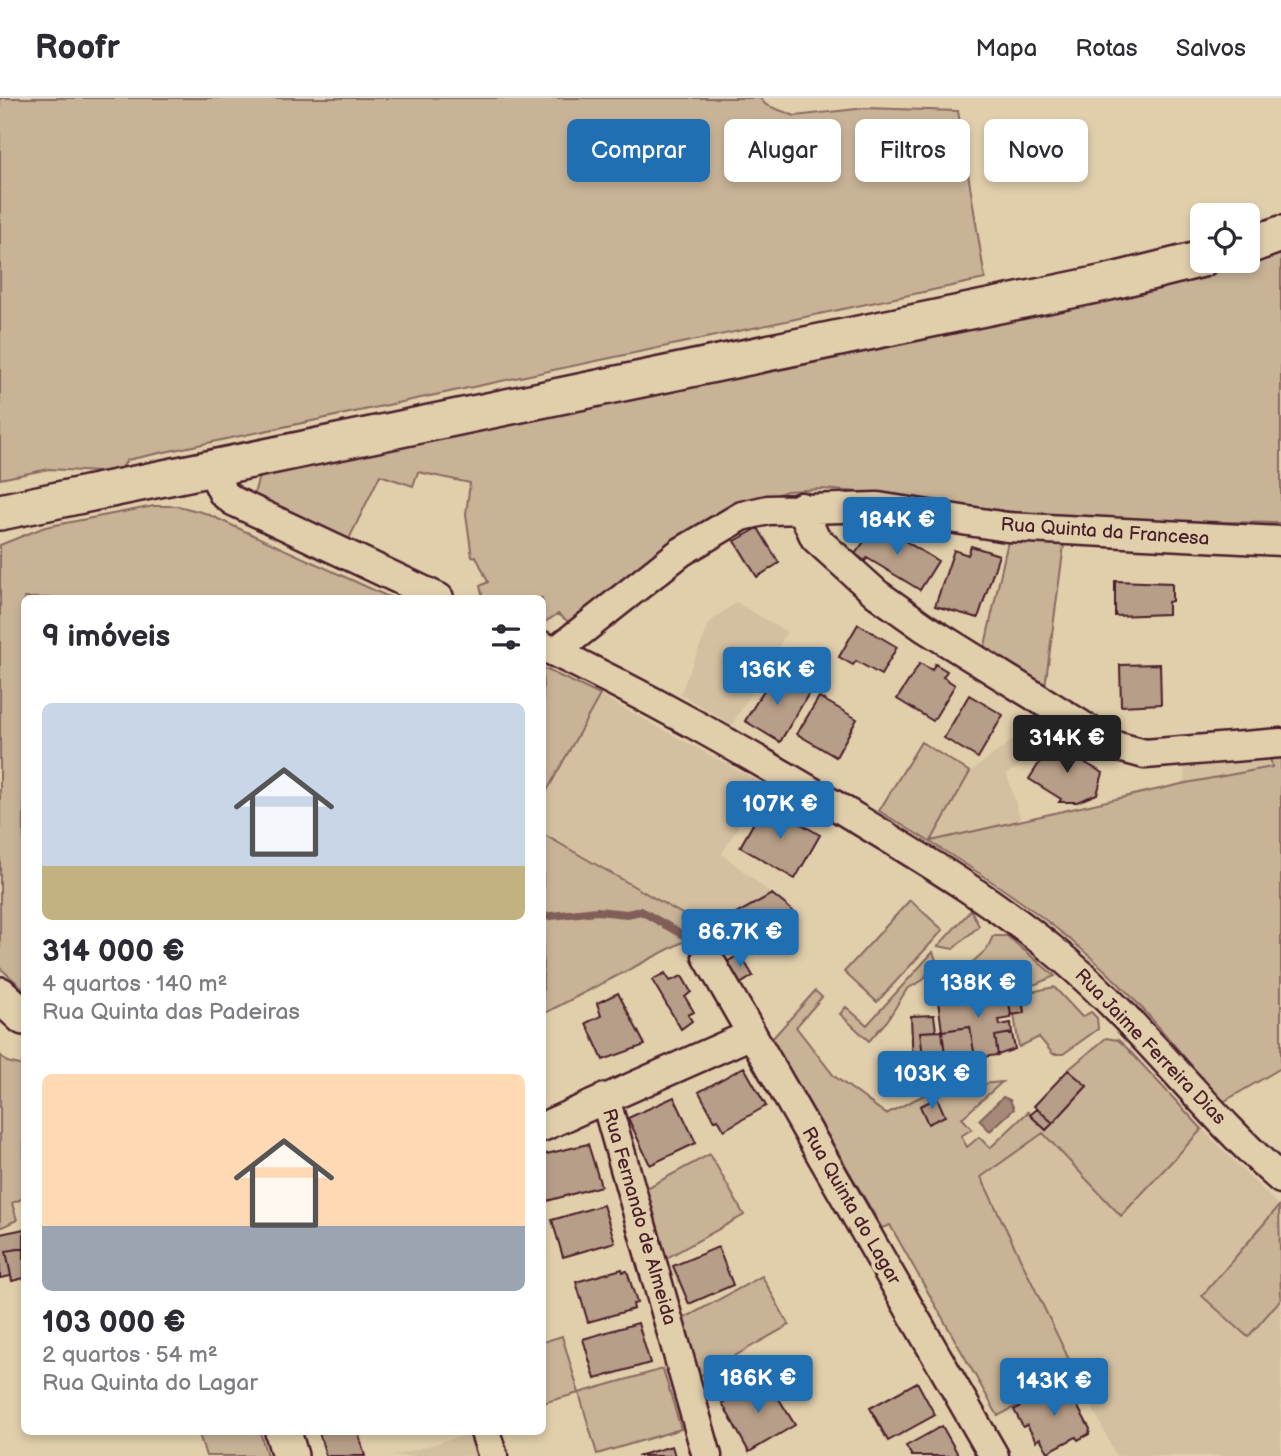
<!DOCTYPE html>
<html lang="pt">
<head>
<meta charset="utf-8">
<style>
	:root { --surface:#fff; --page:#f7f7f7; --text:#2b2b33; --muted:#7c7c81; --line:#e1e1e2; --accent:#1f6fb2 }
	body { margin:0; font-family:"Balsamiq Sans",sans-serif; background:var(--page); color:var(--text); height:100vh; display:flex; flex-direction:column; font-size:26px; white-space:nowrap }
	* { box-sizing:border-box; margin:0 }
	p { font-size:23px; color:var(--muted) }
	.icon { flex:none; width:38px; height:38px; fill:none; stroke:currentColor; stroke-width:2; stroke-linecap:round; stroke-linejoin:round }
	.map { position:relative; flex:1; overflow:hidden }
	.side { position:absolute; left:21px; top:497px; width:525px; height:840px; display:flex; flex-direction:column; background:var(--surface); border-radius:10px; box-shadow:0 4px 10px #0003 }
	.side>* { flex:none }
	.top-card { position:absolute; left:567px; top:21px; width:609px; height:63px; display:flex; gap:14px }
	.tools { position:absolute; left:1190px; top:105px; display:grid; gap:14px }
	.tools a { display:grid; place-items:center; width:70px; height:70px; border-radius:10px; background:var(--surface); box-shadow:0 4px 10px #0003; font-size:35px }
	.price { position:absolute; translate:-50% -60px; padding:0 16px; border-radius:7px; background:var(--accent); color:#fff; font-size:23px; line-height:46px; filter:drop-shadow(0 2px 4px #0008) }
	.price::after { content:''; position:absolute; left:50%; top:42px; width:21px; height:16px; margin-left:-10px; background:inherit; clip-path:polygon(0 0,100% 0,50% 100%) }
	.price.selected { background:#222; color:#fff }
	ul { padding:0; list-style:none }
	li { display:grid; align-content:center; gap:14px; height:371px; padding:0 21px }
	li span { display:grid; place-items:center; height:217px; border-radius:10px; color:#555 }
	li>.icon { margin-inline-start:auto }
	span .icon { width:126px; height:126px; fill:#fffc; stroke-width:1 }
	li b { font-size:30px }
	h2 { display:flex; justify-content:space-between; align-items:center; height:84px; padding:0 21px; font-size:30px }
	.pill { padding:0 24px; border-radius:10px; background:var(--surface); box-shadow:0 4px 10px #0003; font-size:24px; line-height:63px }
	.pill.selected { background:var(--accent); color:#fff }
	header { display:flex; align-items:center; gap:42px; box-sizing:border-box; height:98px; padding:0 35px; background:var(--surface); border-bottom:2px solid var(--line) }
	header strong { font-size:33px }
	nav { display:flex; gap:38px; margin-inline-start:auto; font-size:24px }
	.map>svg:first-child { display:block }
</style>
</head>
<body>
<header>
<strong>Roofr</strong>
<nav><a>Mapa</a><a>Rotas</a><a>Salvos</a></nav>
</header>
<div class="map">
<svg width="1281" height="1358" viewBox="0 0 1281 1358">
	<rect width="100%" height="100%" fill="#e1cfac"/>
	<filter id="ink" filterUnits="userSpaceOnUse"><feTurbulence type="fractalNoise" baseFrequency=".0143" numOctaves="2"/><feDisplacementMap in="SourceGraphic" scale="14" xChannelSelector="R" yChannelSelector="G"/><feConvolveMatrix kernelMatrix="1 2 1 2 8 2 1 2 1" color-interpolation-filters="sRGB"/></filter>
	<g filter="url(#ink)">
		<path fill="#d4c0a1" d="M736 504 787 534 732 627 680 596 710 524Z
			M600 597 763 686 722 756 772 796 708 831 543 736V700Z
			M1042 620 1064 633 1007 676 1021 722 930 744 970 674Z
			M1270 659 1272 669 1186 685 1183 666Z
			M1202 1031 1279 1108 1202 1198 1248 1239 1281 1201V1358H1116L981 1079 1043 1035 1121 1118Z
			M469 1336 476 1358H393Z"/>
		<path fill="#c8b397" stroke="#896961" stroke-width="2" d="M0 0H760L766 7 795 18 865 10 958 13 985 181 127 362 121 371 97 374 49 371 0 381Z
			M1281 154V425L1065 421 883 396 822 391 787 393 747 407 641 480 569 524 558 516 543 525 542 500H483L480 488 488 484 476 458 472 459 466 416 470 385 418 374 413 388 380 377 349 441 254 396 259 378C472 331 687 290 901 245 1028 218 1158 195 1281 154Z
			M154 408H178L205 415 391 500H24V891L0 870V447L45 429Z
			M1008 443 1064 447 1045 589 984 552Z
			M543 570 600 597 543 700Z
			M921 644 970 674 931 743 1186 685 1272 669 1270 659 1281 656V970L1223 1004C1189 966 1157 924 1121 888 1051 817 964 764 879 713Z
			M543 736 708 831 543 916Z
			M910 802 943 832 877 904 844 874Z
			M971 812 979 828 953 851 938 848Z
			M993 838H1007L1055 878 1036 886 932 901 987 851Z
			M933 854 936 862 923 882 907 891 887 923 869 943 840 916 846 909 867 927Z
			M1054 889 1082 919 1091 914 1097 920 1098 931 1063 956H1053L1039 939 1019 949 1014 916 1024 914 1021 896Z
			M815 893 822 899 796 929 834 978 886 1016 938 990 1002 984 962 1020 972 1031 961 1038 967 1049 979 1039 990 1050 1028 1014 1046 1032 1087 988 1068 972 1106 940 1118 942 1124 947 1202 1031 1121 1118 1043 1035 981 1079 1076 1276 998 1318 890 1127 882 1130 772 941Z
			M0 957 7 964 24 968V1100L12 1105 17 1122 0 1130Z
			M710 1056 744 1117 663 1162 643 1092Z
			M1279 1108 1281 1201 1248 1239 1202 1198Z
			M762 1178 789 1227 698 1279 681 1222Z
			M562 1238 579 1295 663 1271 681 1331 597 1356 579 1295 543 1305V1244Z
			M202 1334H260L267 1358H206L200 1339Z"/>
		<path fill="#a68978" stroke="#815f59" stroke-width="2" d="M1003 999 1010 1002 1014 1011 990 1033 979 1022Z"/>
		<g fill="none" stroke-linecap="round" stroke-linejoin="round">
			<path stroke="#815f59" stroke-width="8" d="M542 819 597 813 627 816 641 813 692 842"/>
		</g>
		<path fill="#b79e88" stroke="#4a1f2b" stroke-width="2" d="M877 426 938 463 920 492 867 460 865 463 855 456Z
			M758 430 779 465 757 479 735 443Z
			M971 448 999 457 978 520 935 508 954 452 968 457Z
			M1115 483 1172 485V503L1168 504V516L1115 518Z
			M858 526 897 549 881 577 856 563 853 567 839 559Z
			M920 565 932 572 935 566 947 573 943 579 955 587 933 623 897 601Z
			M1160 566 1161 606 1121 608 1120 567Z
			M775 574 809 595 780 644 745 623Z
			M969 597 1003 617 978 660 944 640Z
			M819 599 857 621 836 659 797 636Z
			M1052 645 1060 650 1063 645 1078 654 1075 659 1103 675 1097 696 1077 704H1059L1061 701 1029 681Z
			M765 705 820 737 795 781 740 749Z
			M772 796 793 813 773 846 736 816Z
			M740 856 753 878 740 886 727 864Z
			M665 875 670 883 682 878 691 894 685 899 694 914 688 917 692 923 681 931 652 882Z
			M1008 894 1011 920 999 922 1000 927 1011 925 1012 935 995 938 998 957 975 960 970 929 942 933 938 903Z
			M618 895 645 947 603 962 586 925 601 918 597 905Z
			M1021 896 1024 915 1011 917 1008 898Z
			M934 917 936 933 920 934 924 966 913 968 911 918Z
			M970 929 975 960 946 964 942 933Z
			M942 933 946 964 924 966 920 934Z
			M1012 935 1015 951 998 957 995 938Z
			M744 969 766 1008 724 1032 718 1021 715 1023 699 994Z
			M1068 972 1087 988 1053 1025 1034 1008Z
			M674 999 696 1045 650 1067 628 1020Z
			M937 1000 945 1018 928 1026 920 1008Z
			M1037 1011 1053 1025 1046 1032 1030 1017Z
			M588 1046 601 1088 547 1103 542 1088V1057Z
			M603 1107 615 1144 563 1159 552 1122Z
			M24 1131V1150L6 1153 11 1178 0 1180V1136Z
			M718 1149 733 1187 689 1206 673 1168Z
			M24 1150V1180L12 1183 6 1153Z
			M622 1171 623 1174 627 1173 637 1205 633 1206 634 1211 588 1224 576 1184Z
			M638 1225 650 1265 595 1281 583 1241Z
			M766 1280 795 1327 749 1354 722 1305Z
			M917 1284 935 1317 888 1343 870 1310Z
			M1064 1284 1090 1331 1089 1336 1078 1342 1076 1339 1048 1354 1040 1340 1036 1343 1027 1327 1023 1329 1014 1312Z
			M942 1328 959 1358H912L906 1348Z
			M319 1334H358L365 1358H326Z
			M672 1348 675 1358H637Z"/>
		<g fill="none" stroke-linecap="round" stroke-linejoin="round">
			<g stroke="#4a1f2b" stroke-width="33">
				<path id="minor" d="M211 370 223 395 233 403 439 500
					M801 409 815 440 877 496 925 530 1115 648 1145 656 1281 645
					M542 548C644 596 740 651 836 708 915 756 994 802 1065 862 1143 929 1204 1013 1281 1081
					M555 554 681 454 742 418 768 412 878 409 1007 429 1281 443
					M707 858 994 1358
					M605 1000 707 1358
					M542 1029 752 936
					M485 1334 493 1358"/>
			</g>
			<g stroke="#4a1f2b" stroke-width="40">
				<path id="major" d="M1248 148 1281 136
					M0 414 1105 185 1202 161
					M0 897 24 919
					M283 1334 290 1358"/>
			</g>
			<use href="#minor" stroke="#e1cfac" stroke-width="28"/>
			<use href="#major" stroke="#e1cfac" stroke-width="35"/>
		</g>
	</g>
	<g text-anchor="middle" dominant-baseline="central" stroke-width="7" stroke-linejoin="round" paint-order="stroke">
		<g font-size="19" fill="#4a1f2b" stroke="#e1cfac">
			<text transform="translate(1105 434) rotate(4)">Rua Quinta da Francesa</text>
			<text transform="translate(1150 949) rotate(46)">Rua Jaime Ferreira Dias</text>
			<text transform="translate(851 1108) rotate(60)">Rua Quinta do Lagar</text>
			<text transform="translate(639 1119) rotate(74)">Rua Fernando de Almeida</text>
		</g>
	</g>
</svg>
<div class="tools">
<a><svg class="icon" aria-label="locate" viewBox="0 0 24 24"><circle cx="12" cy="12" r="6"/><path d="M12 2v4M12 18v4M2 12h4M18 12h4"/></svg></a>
</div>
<b class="price" style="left:897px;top:459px">184K €</b>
<b class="price" style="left:777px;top:609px">136K €</b>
<b class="price selected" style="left:1067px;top:677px">314K €</b>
<b class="price" style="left:780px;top:743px">107K €</b>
<b class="price" style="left:740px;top:871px">86.7K €</b>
<b class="price" style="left:978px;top:922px">138K €</b>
<b class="price" style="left:932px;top:1013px">103K €</b>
<b class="price" style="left:758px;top:1317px">186K €</b>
<b class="price" style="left:1054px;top:1320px">143K €</b>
<div class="top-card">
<a class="pill selected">Comprar</a>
<a class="pill">Alugar</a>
<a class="pill">Filtros</a>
<a class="pill">Novo</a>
</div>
<section class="side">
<h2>9 imóveis<svg class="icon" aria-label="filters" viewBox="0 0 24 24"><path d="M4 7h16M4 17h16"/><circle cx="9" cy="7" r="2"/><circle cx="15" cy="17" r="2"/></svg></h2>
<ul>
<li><span style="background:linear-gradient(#c9d6e8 75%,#c2b280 0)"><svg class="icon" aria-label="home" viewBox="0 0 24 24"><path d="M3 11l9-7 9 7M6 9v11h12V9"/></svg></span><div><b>314 000 €</b><p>4 quartos · 140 m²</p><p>Rua Quinta das Padeiras</p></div></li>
<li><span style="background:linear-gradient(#ffd9b3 70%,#9aa5b1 0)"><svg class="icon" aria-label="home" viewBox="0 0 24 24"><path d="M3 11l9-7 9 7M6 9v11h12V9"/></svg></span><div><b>103 000 €</b><p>2 quartos · 54 m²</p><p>Rua Quinta do Lagar</p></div></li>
</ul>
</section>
</div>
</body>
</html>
